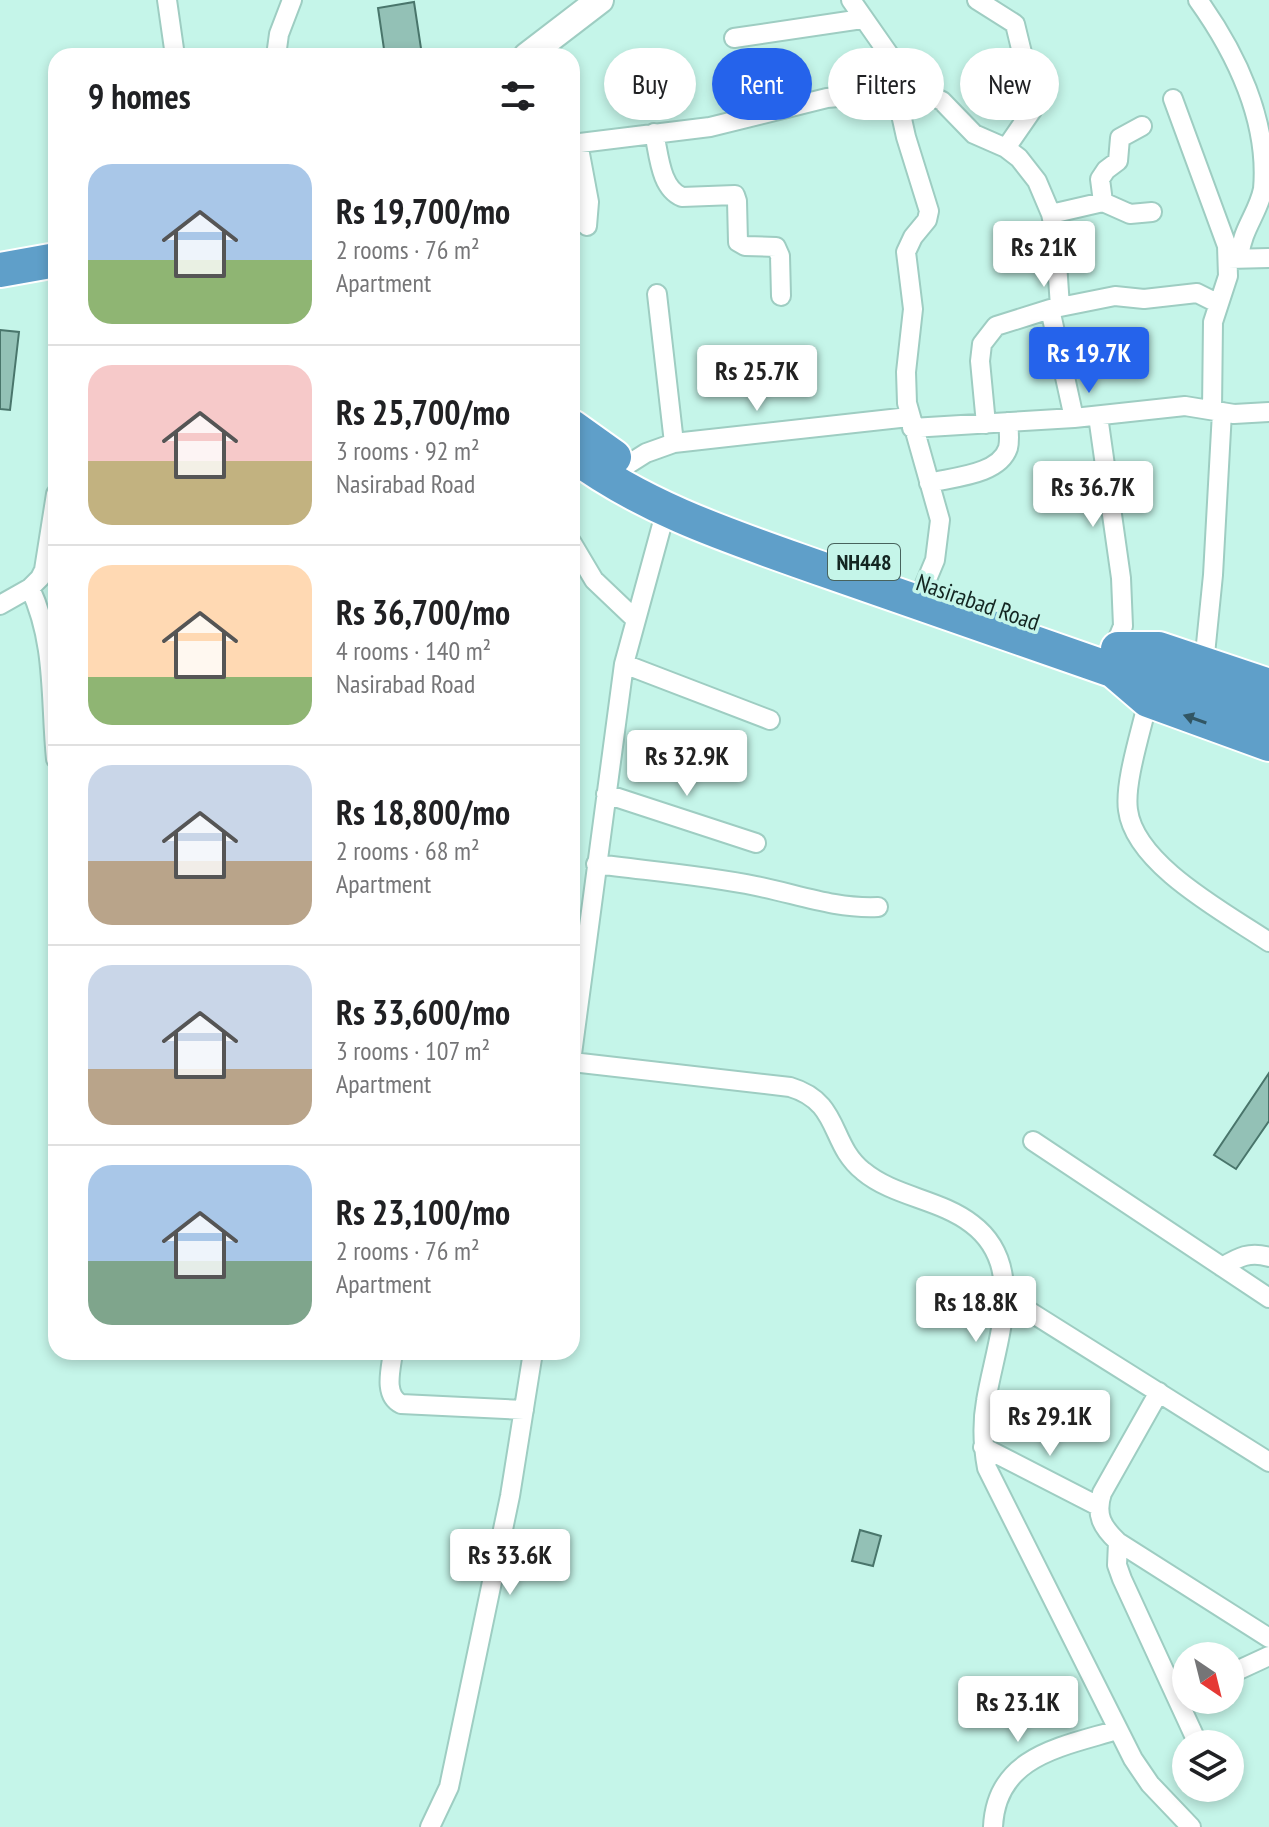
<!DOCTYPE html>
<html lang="en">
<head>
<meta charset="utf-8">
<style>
	:root { --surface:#fff; --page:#f2f2f2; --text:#202124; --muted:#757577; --line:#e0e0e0; --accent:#2563eb }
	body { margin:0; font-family:"PT Sans Narrow",sans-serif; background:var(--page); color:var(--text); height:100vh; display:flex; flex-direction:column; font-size:30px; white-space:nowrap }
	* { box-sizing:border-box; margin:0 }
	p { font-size:26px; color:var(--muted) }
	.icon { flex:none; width:44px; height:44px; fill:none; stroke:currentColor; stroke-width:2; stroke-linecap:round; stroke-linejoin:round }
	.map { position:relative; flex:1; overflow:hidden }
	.panel { position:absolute; left:48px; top:48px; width:532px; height:1312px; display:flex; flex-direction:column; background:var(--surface); border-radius:24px; box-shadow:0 4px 12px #0003 }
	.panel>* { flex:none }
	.hud { position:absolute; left:604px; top:48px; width:544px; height:72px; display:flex; gap:16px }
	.needle { width:52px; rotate:145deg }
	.fabs { position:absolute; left:1172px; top:1642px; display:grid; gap:16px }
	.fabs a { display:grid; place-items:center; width:72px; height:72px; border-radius:50%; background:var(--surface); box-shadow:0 4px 12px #0003; font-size:40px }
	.price { position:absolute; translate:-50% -68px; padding:0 18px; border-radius:8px; background:#fff; color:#222; font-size:26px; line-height:52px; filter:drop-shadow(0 2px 4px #0008) }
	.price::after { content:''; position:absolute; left:50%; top:48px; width:24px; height:18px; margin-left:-12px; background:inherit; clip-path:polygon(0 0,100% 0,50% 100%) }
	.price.on { background:var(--accent); color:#fff }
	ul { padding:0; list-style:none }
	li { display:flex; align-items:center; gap:24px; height:200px; padding:0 40px }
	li+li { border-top:2px solid var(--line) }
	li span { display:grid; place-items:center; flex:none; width:224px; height:160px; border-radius:24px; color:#555 }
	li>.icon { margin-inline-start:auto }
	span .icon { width:96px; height:96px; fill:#fffc; stroke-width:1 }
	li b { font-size:34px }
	h2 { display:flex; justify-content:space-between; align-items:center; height:96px; padding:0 40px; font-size:34px }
	.pill { padding:0 28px; border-radius:36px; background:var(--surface); box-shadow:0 4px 12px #0003; font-size:28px; line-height:72px }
	.pill.on { background:var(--accent); color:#fff }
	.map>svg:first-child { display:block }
</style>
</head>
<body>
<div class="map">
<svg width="1269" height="1827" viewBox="0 0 1269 1827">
	<rect width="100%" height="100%" fill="#c5f5e9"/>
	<path fill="#93c1b6" stroke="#49756b" stroke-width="2" d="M414 2 422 55 385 56 378 8Z
		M0 330 19 332 10 410 0 409Z
		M1269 1073V1121L1236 1169 1214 1155Z
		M860 1530 881 1536 873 1566 852 1561Z"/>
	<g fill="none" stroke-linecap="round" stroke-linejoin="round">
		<g stroke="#9ecdc2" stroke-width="22">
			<path id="street" d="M167 0 175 56
				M851 0 911 86 942 101 974 134 1006 148 1019 158 1037 181 1051 214 1055 233 1060 307
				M977 0 1015 24 1033 98V109L1006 148
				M1198 0C1236 53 1269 121 1263 189 1258 214 1242 228 1239 258
				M734 38 862 19
				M276 56 279 34 292 0
				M896 92 906 137 929 211 927 220 913 237 906 252 913 309 906 372 907 403 940 520 935 560 925 584
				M1173 99 1227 246 1228 276 1213 322 1212 410
				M654 133C659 154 660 188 682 197L735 195 737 201 738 242 745 246 776 247 780 256 781 296
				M578 143 589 202 587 226
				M572 144 710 127 827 98 896 92 905 89
				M1103 202 1100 179 1106 170 1118 161 1120 138 1142 126
				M1051 214 1103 202 1130 214 1152 212
				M1228 259 1269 258
				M657 294 674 443
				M1050 309 1074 418
				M1098 416 1121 578 1123 626 1114 648
				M986 424 980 361 982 344 996 326 1050 309 1115 296 1144 299 1197 293 1217 303
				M912 428 1074 418 1185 406 1234 414 1269 412
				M627 465 646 453 674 443 909 417
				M929 483C953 477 999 475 1008 448 1010 440 1009 431 1008 422
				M572 543 594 580 635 619
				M30 588C56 644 50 699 56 759
				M0 605 30 588 40 578 44 570 56 494
				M624 664 770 720
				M1204 664 1213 575 1222 412
				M1148 700C1142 729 1124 782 1128 810 1135 865 1226 913 1269 942
				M606 794 756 843
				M596 864C649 871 703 875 756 886 797 894 835 909 878 907
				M572 1054 624 664 666 510
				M572 1062 790 1087C841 1102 829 1144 863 1171 894 1197 940 1199 972 1224 1029 1267 995 1344 986 1401 982 1423 983 1446 987 1468L1133 1759 1150 1784 1191 1827
				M1033 1141 1269 1298
				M1222 1267C1239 1257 1250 1251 1269 1257
				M1005 1296 1269 1462
				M393 1352C391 1369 383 1395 401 1404L524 1410
				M1159 1392 1102 1493C1095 1515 1102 1527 1118 1542L1269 1638
				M983 1447 1098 1506
				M1118 1542 1117 1565 1122 1579 1198 1744
				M1230 1674 1269 1656
				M430 1827 449 1787 510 1496 533 1352
				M993 1827C996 1756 1061 1747 1117 1730"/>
		</g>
		<g stroke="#9ecdc2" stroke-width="30">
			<path id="secondary" d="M527 56 600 0"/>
		</g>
		<g stroke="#fff" stroke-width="38">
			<path id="highway" d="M0 270 56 260
				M572 427 614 457
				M572 454C646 510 738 539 825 570 921 604 1017 637 1112 670L1166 678 1269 714
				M1118 649H1159L1269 686
				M1113 670 1148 700 1269 744"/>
		</g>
		<use href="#street" stroke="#fff" stroke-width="18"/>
		<use href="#secondary" stroke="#fff" stroke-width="26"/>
		<use href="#highway" stroke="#5f9fc9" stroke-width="34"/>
	</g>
	<defs><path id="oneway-solid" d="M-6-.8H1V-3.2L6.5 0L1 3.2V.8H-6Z" transform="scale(2)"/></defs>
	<use fill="#315664" href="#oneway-solid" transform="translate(1195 719) rotate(-161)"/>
	<g text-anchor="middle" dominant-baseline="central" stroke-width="7" stroke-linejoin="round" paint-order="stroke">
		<rect fill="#c5f5e9" stroke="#48635d" stroke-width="2" x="828" y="544" width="72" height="36" rx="6"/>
		<g font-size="22" font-weight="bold" fill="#132521">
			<text x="864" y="562">NH448</text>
		</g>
		<g font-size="24" fill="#132521" stroke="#c5f5e9">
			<text transform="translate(978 602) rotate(19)">Nasirabad Road</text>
		</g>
	</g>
</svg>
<div class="fabs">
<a><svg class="needle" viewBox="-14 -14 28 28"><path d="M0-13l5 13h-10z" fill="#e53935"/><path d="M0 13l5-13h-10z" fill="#757577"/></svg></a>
<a><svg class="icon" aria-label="layers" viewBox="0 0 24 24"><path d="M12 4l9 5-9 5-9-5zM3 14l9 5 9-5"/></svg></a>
</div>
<b class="price" style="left:1044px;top:289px">Rs 21K</b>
<b class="price on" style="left:1089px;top:395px">Rs 19.7K</b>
<b class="price" style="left:757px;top:413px">Rs 25.7K</b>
<b class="price" style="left:1093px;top:529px">Rs 36.7K</b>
<b class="price" style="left:687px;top:798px">Rs 32.9K</b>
<b class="price" style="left:976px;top:1344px">Rs 18.8K</b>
<b class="price" style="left:1050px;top:1458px">Rs 29.1K</b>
<b class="price" style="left:510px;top:1597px">Rs 33.6K</b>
<b class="price" style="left:1018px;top:1744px">Rs 23.1K</b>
<div class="hud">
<a class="pill">Buy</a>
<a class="pill on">Rent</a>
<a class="pill">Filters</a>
<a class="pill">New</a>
</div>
<section class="panel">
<h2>9 homes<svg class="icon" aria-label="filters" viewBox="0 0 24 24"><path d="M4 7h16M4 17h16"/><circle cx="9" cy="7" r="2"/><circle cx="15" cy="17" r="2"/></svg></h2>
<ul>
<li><span style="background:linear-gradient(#a9c7e8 60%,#8fb573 0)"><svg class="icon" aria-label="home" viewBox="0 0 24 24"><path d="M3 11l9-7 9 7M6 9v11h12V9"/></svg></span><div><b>Rs 19,700/mo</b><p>2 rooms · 76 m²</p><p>Apartment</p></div></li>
<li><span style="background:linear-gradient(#f6c9c9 60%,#c2b280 0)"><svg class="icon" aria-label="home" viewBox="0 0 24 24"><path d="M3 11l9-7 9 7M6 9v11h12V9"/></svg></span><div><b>Rs 25,700/mo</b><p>3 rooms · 92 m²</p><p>Nasirabad Road</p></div></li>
<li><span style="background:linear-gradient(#ffd9b3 70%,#8fb573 0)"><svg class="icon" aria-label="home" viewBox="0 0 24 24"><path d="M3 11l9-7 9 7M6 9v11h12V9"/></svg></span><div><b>Rs 36,700/mo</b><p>4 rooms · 140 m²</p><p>Nasirabad Road</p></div></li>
<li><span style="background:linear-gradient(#c9d6e8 60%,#b9a48a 0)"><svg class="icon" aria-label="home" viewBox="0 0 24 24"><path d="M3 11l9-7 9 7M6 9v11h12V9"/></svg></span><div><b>Rs 18,800/mo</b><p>2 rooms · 68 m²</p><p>Apartment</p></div></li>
<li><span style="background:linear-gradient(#c9d6e8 65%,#b9a48a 0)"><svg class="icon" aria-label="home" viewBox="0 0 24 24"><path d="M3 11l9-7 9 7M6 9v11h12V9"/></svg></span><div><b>Rs 33,600/mo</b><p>3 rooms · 107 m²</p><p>Apartment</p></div></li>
<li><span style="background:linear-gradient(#a9c7e8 60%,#7fa58c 0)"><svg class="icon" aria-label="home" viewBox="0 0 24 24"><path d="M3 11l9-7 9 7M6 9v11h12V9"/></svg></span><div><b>Rs 23,100/mo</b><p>2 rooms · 76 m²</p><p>Apartment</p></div></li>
</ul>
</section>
</div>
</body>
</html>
